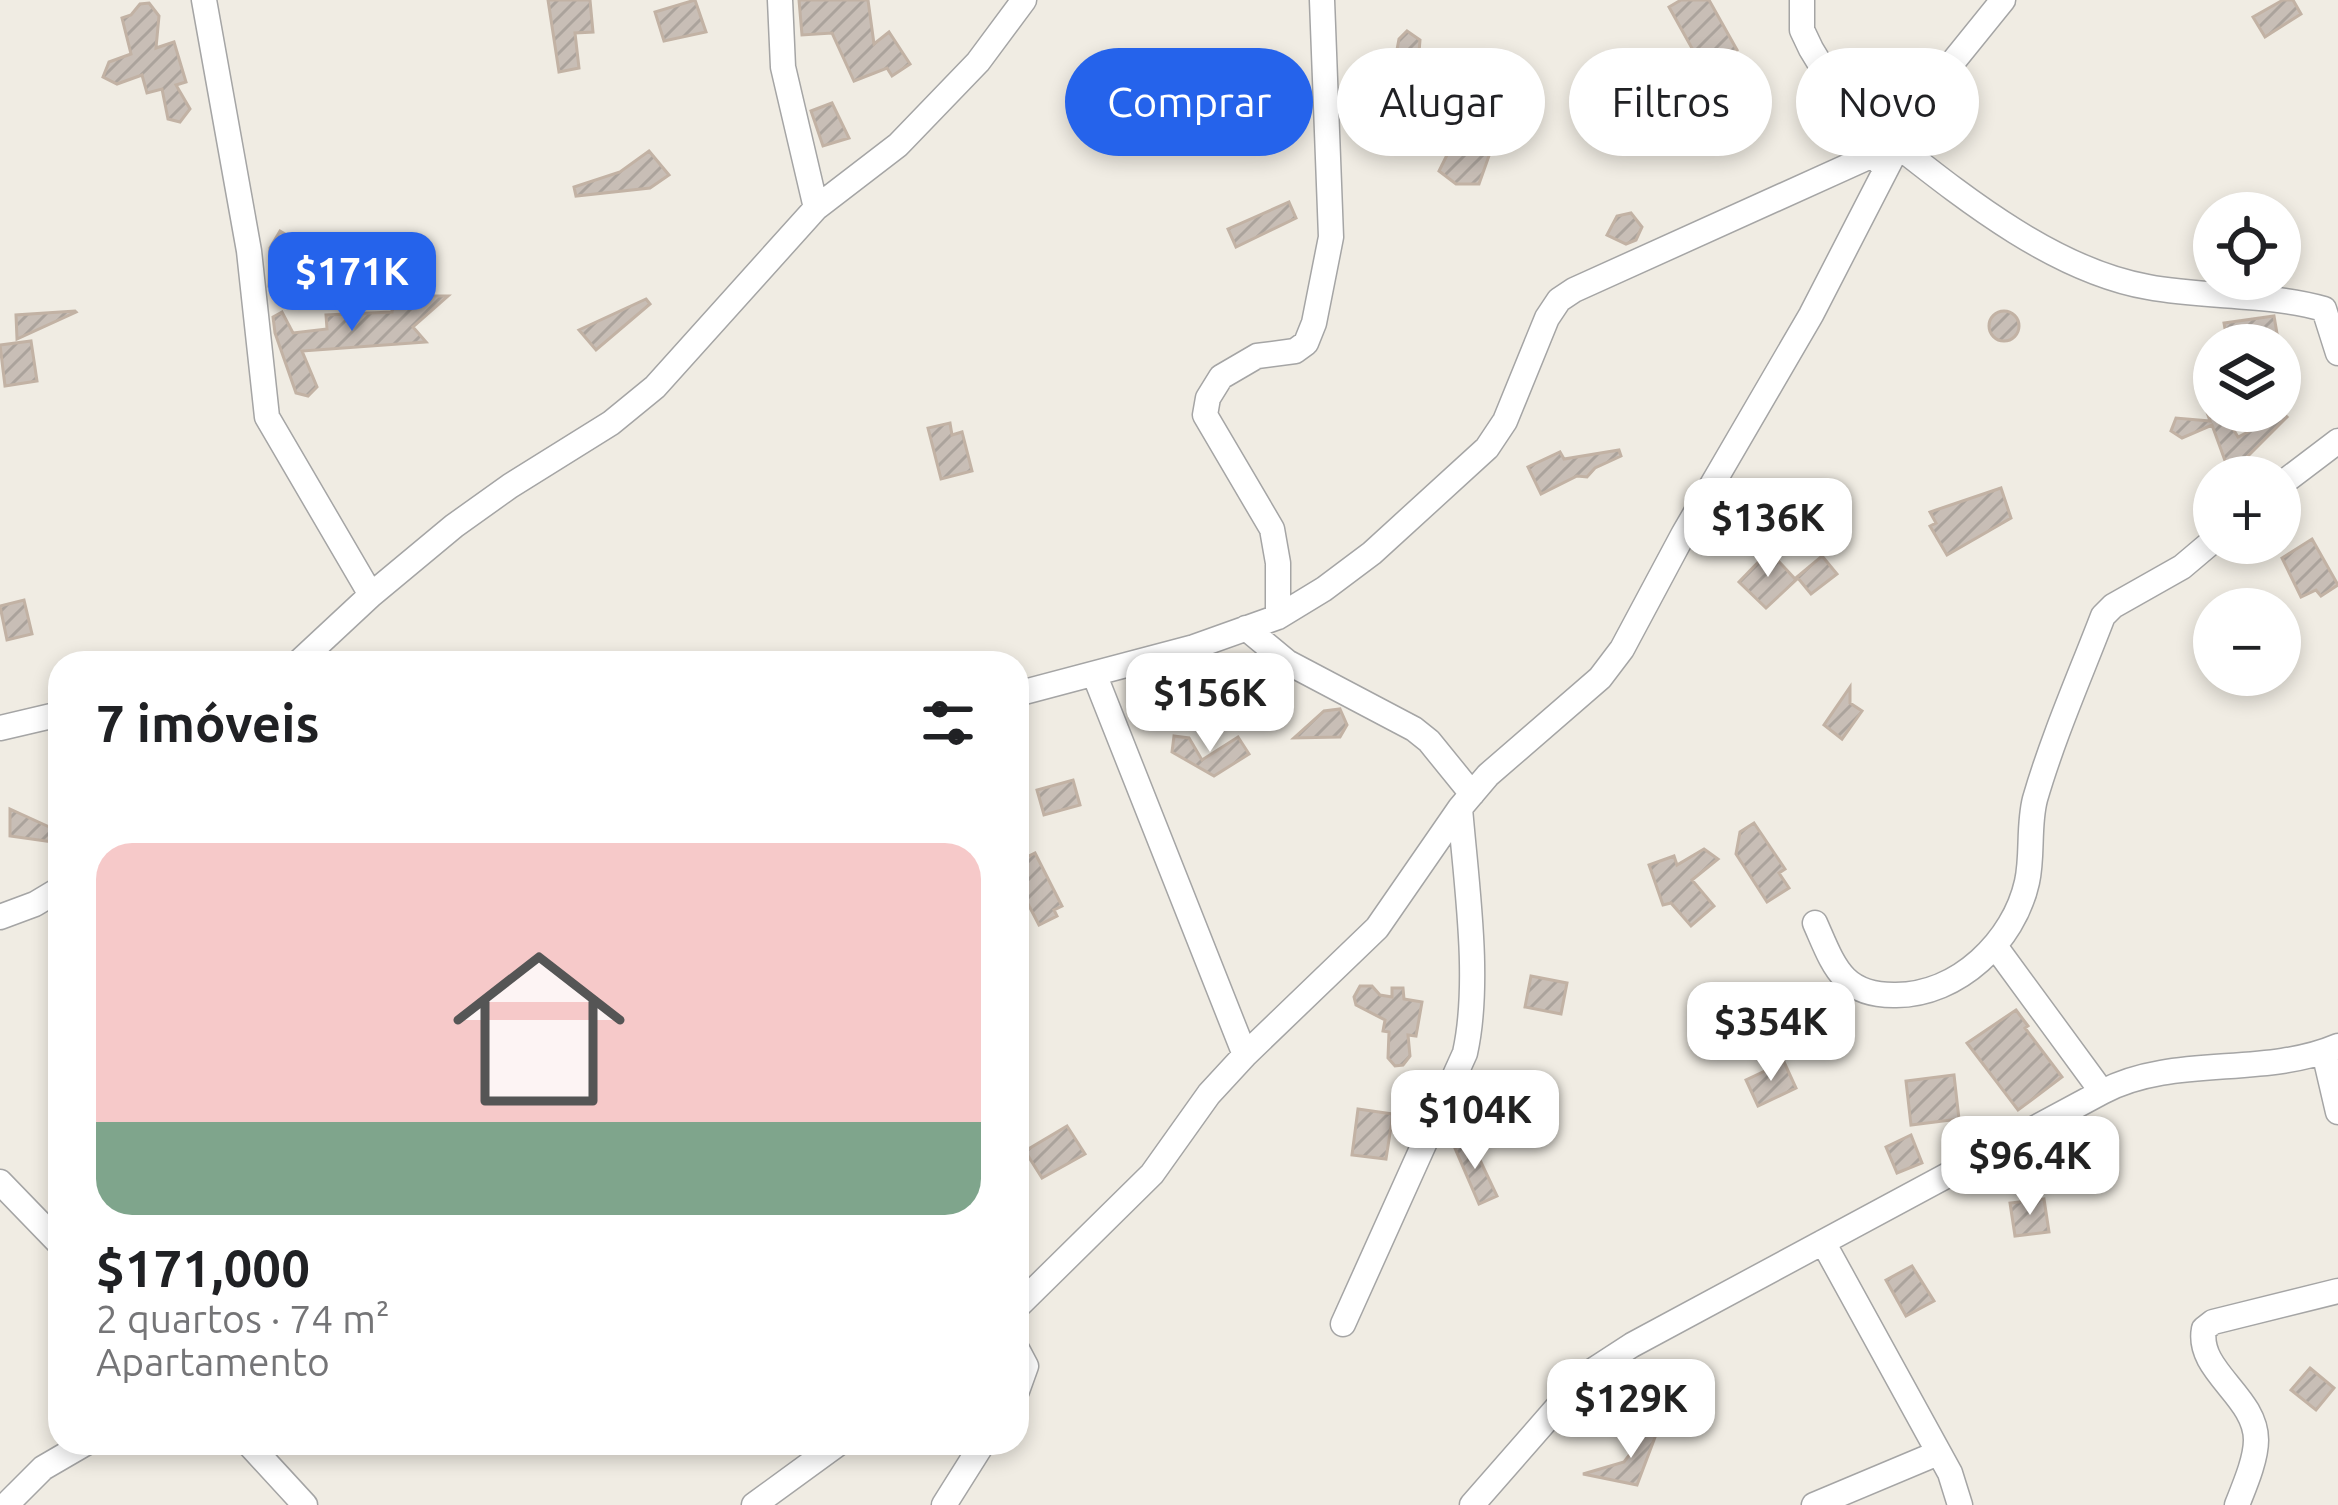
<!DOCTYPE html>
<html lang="pt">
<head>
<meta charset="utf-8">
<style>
	:root { --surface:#fff; --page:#f6f6f6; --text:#202124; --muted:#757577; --line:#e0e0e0; --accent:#2563eb }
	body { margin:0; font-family:Ubuntu,sans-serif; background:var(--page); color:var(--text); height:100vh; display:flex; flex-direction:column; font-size:45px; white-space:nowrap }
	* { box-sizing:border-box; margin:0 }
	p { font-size:39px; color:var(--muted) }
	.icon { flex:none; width:66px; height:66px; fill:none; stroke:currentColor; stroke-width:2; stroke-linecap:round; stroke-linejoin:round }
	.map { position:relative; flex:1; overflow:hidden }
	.panel { position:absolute; left:48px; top:651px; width:981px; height:804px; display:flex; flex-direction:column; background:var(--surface); border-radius:36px; box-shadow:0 6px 18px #0003 }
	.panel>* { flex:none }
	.hud { position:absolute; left:1065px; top:48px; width:1092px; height:108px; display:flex; gap:24px }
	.controls { position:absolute; left:2193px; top:192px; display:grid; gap:24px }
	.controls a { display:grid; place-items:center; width:108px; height:108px; border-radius:50%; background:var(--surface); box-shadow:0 6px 18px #0003; font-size:60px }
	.price { position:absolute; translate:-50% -102px; padding:0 27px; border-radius:24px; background:#fff; color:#222; font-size:39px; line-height:78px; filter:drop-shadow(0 3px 6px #0008) }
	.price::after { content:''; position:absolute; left:50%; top:72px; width:36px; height:27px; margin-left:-18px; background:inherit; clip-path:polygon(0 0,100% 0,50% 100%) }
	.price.current { background:var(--accent); color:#fff }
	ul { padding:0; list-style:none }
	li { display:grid; align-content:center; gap:24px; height:636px; padding:0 48px }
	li+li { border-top:3px solid var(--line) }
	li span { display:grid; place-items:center; height:372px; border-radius:36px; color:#555 }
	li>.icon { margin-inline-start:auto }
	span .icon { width:216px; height:216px; fill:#fffc; stroke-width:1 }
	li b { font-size:51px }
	h2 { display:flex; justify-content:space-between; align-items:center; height:144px; padding:0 48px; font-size:51px }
	.chip { padding:0 42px; border-radius:54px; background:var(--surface); box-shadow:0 6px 18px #0003; font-size:42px; line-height:108px }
	.chip.current { background:var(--accent); color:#fff }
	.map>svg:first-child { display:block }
</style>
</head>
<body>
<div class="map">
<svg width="2338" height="1505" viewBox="0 0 2338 1505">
	<defs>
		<pattern id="building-hatch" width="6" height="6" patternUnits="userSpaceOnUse" patternTransform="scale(3)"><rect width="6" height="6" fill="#c8beb6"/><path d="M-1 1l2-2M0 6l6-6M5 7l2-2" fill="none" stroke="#aba39c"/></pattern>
	</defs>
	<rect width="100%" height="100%" fill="#f0ece3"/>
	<path fill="url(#building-hatch)" stroke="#c2b2a4" stroke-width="3" d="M548 0H590L593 32 575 33 579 68 559 72Z
		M695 0 706 32 664 41 655 12Z
		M799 0H868L874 44 889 32 910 64 892 76 887 68 854 81 832 33 802 35Z
		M1681 0H1709L1737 50 1703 68 1669 7Z
		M2283 0H2293L2301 14 2265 37 2253 17Z
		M149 3 159 16 156 48 174 42 186 82 176 85 190 109 180 122 168 119 162 89 147 93 142 75 117 84 103 77 109 62 131 54 122 18 131 15 140 4Z
		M1407 31 1420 40 1418 64 1393 71 1399 39Z
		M1221 62 1248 68 1237 90 1214 97Z
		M832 103 849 138 823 146 811 111Z
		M1483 112 1502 119 1479 184H1456L1439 171 1452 145 1432 138 1427 127 1435 115 1444 121 1469 151Z
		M649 151 669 175 650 188 576 196 574 187 620 172Z
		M1289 202 1296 218 1236 247 1228 229Z
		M1631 213 1642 227 1636 240 1626 244 1607 235 1617 216Z
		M280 231 297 241 281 268 289 265 338 283 269 286 270 248Z
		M393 296H448L413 327 426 342 302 351 317 387 308 396 296 393 275 333 273 317 282 312 293 333 327 329 326 315 392 312Z
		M646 299 650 304 596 350 579 330Z
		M1989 326a15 15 0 1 1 30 0a15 15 0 1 1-30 0Z
		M75 311 76 312 17 339 16 315Z
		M2274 316 2279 345H2228L2224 323Z
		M31 341 37 381 5 386 0 345Z
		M2210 391 2214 411H2222L2238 437 2284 414 2287 417 2247 457 2256 477H2231L2212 425 2182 438 2171 431 2176 418 2210 421 2201 395Z
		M950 423 952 435 962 432 972 471 941 479 928 428Z
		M1619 450 1621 456 1595 468 1587 477 1577 476 1541 494 1528 467 1560 452 1564 459Z
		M2001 488 2011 518 1947 555 1930 526 1936 523 1930 512Z
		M2312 539 2338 585 2321 596 2316 590 2301 597 2282 558Z
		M1769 551 1796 580 1766 608 1739 582Z
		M1822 556 1837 574 1811 594 1797 577Z
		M24 600 32 634 7 640 0 606Z
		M1850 687V703L1862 711 1842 739 1824 725Z
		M1340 709 1347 725 1340 737 1294 738 1324 711Z
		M1174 736 1189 738 1202 760 1238 737 1249 754 1214 776 1172 752Z
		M1073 780 1080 805 1044 815 1037 790Z
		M10 809 60 832V843L10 836Z
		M1754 823 1785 869 1779 873 1789 888 1767 902 1736 854 1740 832Z
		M1704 849 1718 859 1692 880 1714 906 1691 926 1671 903 1663 905 1649 865 1674 856 1677 865Z
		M1035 853 1062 906 1054 910 1057 916 1039 925 1017 883V862Z
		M1531 976 1567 983 1561 1014 1525 1007Z
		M1360 986H1372L1380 995 1392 997V988H1403L1404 999 1422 1002 1416 1036 1408 1035 1410 1056 1403 1065 1395 1066 1388 1058 1389 1032 1383 1031 1385 1020 1356 1005 1354 997Z
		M2016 1010 2028 1026 2025 1028 2062 1077 2018 1110 1967 1043Z
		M1784 1062 1796 1088 1758 1106 1746 1080Z
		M1954 1075 1959 1119 1911 1125 1906 1081Z
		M1358 1109 1393 1114 1386 1159 1352 1155Z
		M1067 1126 1085 1154 1042 1178 1025 1151Z
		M1911 1135 1922 1163 1897 1173 1886 1147Z
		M1470 1139 1497 1196 1479 1204 1454 1146Z
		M2044 1199 2049 1232 2015 1236 2010 1203Z
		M1912 1266 1934 1301 1906 1316 1886 1280Z
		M2310 1368 2334 1388 2316 1410 2291 1390Z
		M1655 1421 1660 1424 1637 1485 1583 1474 1624 1462Z"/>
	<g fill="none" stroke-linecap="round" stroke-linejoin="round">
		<g stroke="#a5a5a5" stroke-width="27">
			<path id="street" d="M204 0 249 251 267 417 371 595
				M780 0 783 67 816 208
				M1802 0V30L1811 49 1881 164
				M1898 146C1969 202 2057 271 2148 287 2205 298 2268 293 2324 309L2338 353
				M2280 485 2338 441
				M1278 617V563L1272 529 1205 415 1208 398 1221 377 1257 356 1295 351 1306 343 1314 323 1331 237 1322 0
				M1246 628 1287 662 1414 729 1429 741 1472 794
				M298 663 371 595 454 526 510 486 611 423 655 387 816 208 898 145 978 62 1024 0
				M1095 676 1245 1055
				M1017 694 1194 647 1278 617 1324 589 1372 553 1487 448 1505 421 1547 318 1559 300 1574 290 1875 154
				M0 728 60 714
				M0 917 35 904 60 889
				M1815 923C1834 966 1842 996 1896 995 1958 995 2014 941 2027 882 2033 855 2028 826 2035 799 2053 737 2080 676 2103 616L2113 606 2182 567 2214 540
				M1995 946 2102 1092
				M2324 1052 2338 1112
				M0 1182 60 1244
				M1823 1242 1950 1473 1960 1505
				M1017 1307 1152 1174 1209 1094 1245 1055 1377 928 1460 808 1488 775 1600 678 1622 649 1684 533 1811 315 1898 146 1944 73 2003 0
				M1343 1324 1465 1053C1481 981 1466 882 1460 808
				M1017 1349 1026 1366 1017 1391
				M248 1443 305 1505
				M6 1505 43 1468 86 1443
				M754 1505 839 1443
				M944 1505 983 1443
				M1472 1505 1569 1394 1592 1371 1632 1345 2102 1092C2174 1054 2263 1078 2338 1046
				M1814 1505 1938 1453
				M2237 1505C2244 1487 2256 1460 2256 1440 2256 1396 2196 1371 2204 1329L2213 1322 2338 1291"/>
		</g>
		<use href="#street" stroke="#fff" stroke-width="24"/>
	</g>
</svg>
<div class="controls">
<a><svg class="icon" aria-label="locate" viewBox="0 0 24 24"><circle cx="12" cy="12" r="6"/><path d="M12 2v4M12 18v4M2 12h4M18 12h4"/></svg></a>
<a><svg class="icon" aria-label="layers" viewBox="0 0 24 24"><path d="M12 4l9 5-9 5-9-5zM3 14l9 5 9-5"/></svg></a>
<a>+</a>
<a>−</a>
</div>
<b class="price current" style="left:352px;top:334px">$171K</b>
<b class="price" style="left:1768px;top:580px">$136K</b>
<b class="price" style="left:1210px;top:755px">$156K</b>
<b class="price" style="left:1771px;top:1084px">$354K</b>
<b class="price" style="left:1475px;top:1172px">$104K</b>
<b class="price" style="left:2030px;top:1218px">$96.4K</b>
<b class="price" style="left:1631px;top:1461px">$129K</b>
<div class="hud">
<a class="chip current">Comprar</a>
<a class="chip">Alugar</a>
<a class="chip">Filtros</a>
<a class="chip">Novo</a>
</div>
<section class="panel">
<h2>7 imóveis<svg class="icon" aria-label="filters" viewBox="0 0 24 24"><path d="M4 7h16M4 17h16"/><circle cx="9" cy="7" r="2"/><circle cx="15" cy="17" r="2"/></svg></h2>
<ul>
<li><span style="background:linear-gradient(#f6c9c9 75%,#7fa58c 0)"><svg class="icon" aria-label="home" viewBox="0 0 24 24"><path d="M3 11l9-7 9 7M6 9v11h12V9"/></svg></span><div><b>$171,000</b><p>2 quartos · 74 m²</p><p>Apartamento</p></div></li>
</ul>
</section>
</div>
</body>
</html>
